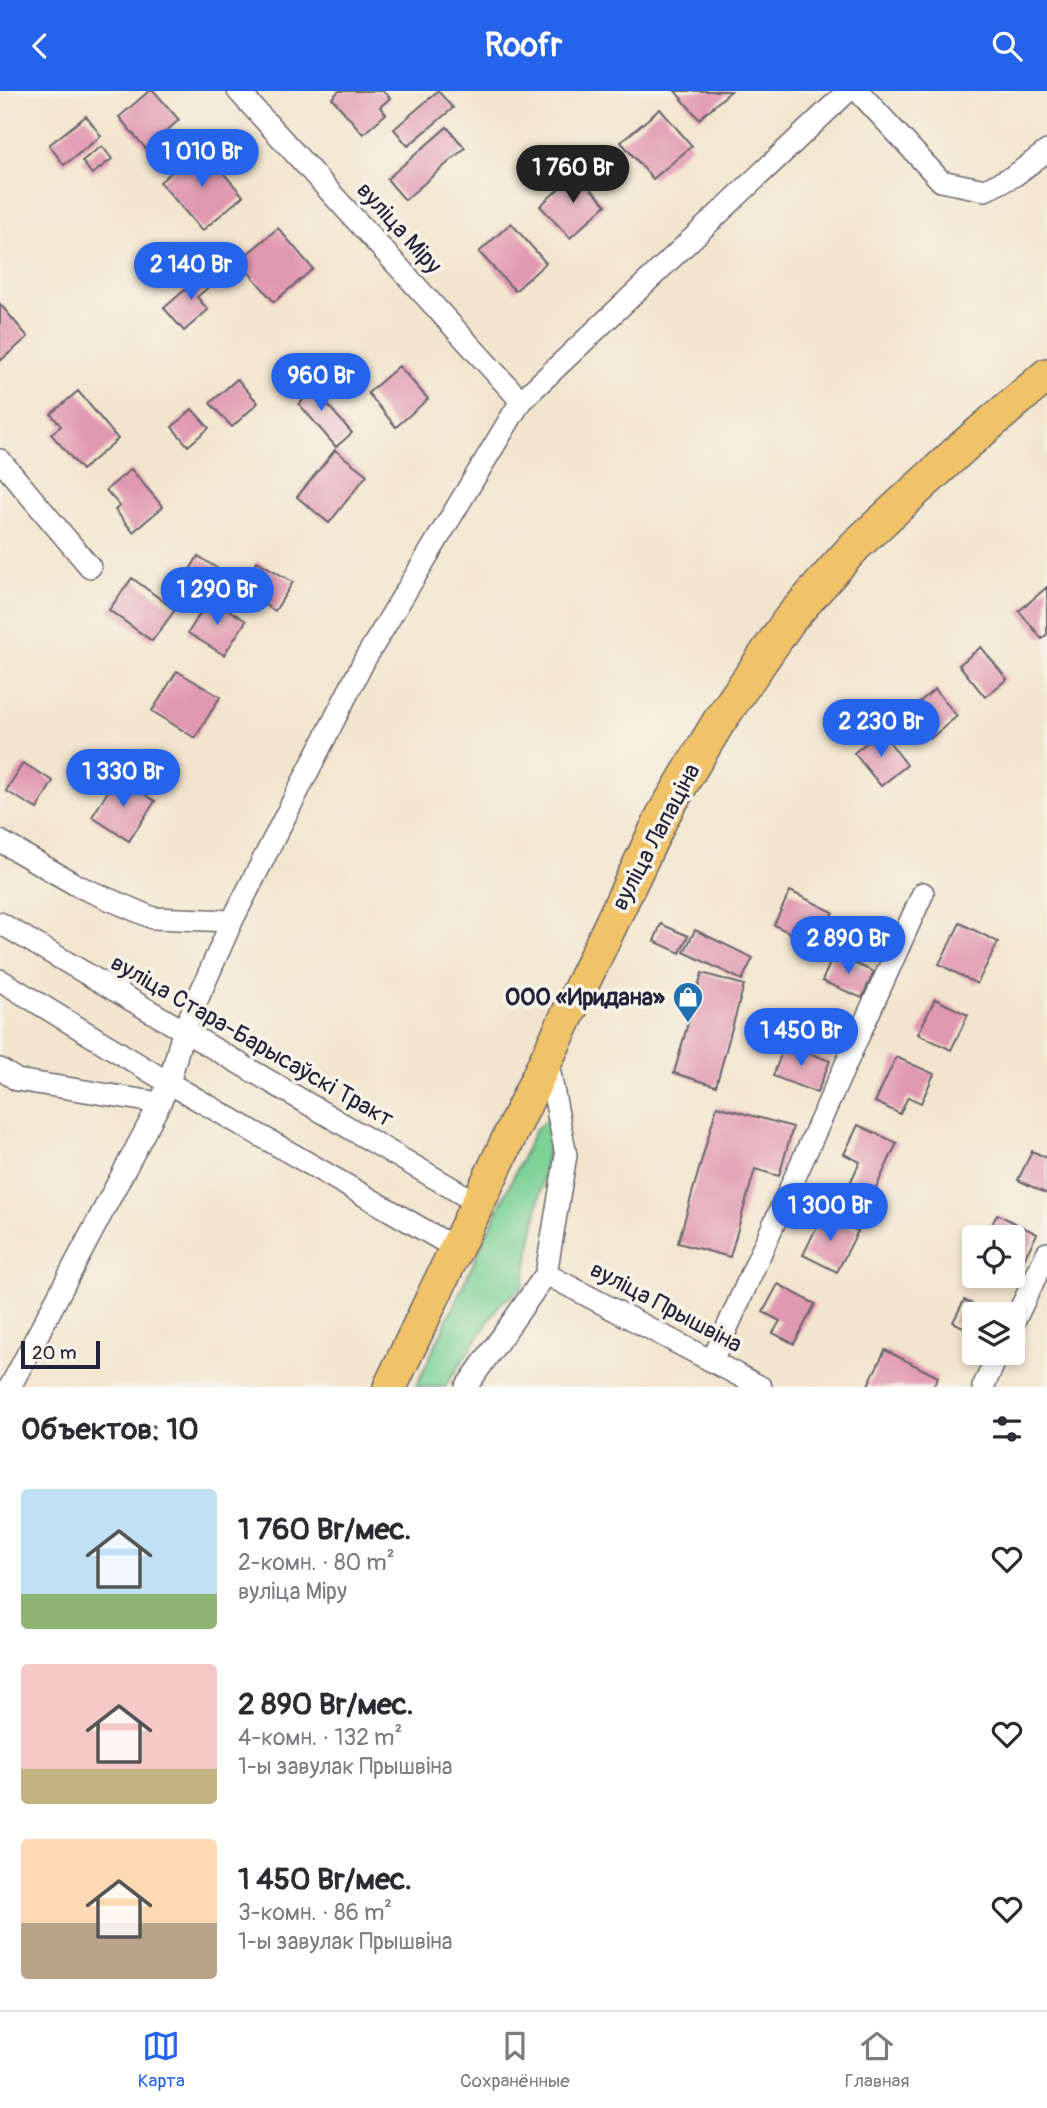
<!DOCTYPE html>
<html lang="ru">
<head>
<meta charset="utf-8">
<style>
	:root { --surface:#fff; --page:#f2f2f3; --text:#2b2b33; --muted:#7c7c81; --line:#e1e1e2; --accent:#2563eb }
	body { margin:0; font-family:Pangolin,sans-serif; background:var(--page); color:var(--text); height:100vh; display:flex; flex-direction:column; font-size:26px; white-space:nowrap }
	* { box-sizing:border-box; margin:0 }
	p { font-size:23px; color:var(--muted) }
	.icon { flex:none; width:38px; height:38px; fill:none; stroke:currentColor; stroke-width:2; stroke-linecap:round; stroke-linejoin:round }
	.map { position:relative; height:1296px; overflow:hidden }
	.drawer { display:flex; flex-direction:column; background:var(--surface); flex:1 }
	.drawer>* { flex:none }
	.controls { position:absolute; left:962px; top:1134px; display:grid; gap:14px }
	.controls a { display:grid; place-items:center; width:63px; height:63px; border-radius:7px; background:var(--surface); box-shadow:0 4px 10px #0003; font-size:35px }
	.scale { position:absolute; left:21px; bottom:18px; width:79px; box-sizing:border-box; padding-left:7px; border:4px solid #22223b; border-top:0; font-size:19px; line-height:24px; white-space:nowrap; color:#22223b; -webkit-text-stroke:5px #f7f3e8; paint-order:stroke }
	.price { position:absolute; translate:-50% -60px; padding:0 16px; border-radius:24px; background:var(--accent); color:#fff; font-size:23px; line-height:46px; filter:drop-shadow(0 2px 4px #0008) }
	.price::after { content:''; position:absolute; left:50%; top:42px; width:21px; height:16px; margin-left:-10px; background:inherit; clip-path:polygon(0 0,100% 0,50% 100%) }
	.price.on { background:#222; color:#fff }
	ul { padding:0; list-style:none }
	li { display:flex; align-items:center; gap:21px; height:175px; padding:0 21px }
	li span { display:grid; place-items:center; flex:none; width:196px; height:140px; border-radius:7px; color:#555 }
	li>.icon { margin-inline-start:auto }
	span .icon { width:84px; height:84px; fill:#fffc; stroke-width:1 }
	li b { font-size:30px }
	h2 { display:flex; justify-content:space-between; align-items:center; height:84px; padding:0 21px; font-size:30px }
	header { display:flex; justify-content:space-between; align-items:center; height:91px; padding:0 21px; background:var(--accent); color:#fff; font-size:32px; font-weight:800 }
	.menu { display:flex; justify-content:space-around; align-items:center; height:98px; border-top:2px solid var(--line); background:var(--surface); font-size:19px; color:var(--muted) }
	.menu a { display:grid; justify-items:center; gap:4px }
	.menu .on { color:var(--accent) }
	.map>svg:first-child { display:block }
</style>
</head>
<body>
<header><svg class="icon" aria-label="back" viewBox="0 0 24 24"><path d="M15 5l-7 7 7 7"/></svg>Roofr<svg class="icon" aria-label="search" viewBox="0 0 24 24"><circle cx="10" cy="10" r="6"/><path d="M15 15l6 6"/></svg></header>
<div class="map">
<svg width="1047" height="1296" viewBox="0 0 1047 1296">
	<rect width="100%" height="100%" fill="#f7f3e8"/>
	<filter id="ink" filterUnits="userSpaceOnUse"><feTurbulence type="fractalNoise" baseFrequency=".0143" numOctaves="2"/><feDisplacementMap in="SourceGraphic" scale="14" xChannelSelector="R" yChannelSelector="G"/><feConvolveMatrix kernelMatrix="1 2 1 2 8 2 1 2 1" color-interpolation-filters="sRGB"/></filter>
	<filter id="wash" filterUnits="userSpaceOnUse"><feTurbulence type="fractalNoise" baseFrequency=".00686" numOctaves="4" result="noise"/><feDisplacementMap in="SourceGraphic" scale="28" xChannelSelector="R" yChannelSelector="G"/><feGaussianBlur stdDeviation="1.57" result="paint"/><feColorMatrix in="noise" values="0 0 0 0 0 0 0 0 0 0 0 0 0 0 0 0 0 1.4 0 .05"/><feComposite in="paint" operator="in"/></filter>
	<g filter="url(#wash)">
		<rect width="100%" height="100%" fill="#f3e5cd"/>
		<path fill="#7bd296" stroke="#4e7a68" stroke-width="2" d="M548 1028 551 1043 523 1196 500 1213 445 1296H416L535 1039Z"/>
		<g id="blocks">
			<path fill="#e198b1" d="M149 0H154L179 29 146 58 119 26Z
				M339 0H383L390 7 380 16 386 23 363 43 332 7Z
				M438 0 453 17 408 55 394 38Z
				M675 0H731L699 28Z
				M660 18 692 55 653 88 621 51Z
				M86 25 101 45 64 74 49 54Z
				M447 36 465 57 405 109 387 88Z
				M102 55 112 68 92 83 82 70Z
				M201 56 243 105 202 140 160 91Z
				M576 82 606 114 570 147 540 115Z
				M511 132 546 172 515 200 479 161Z
				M278 137 313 178 274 211 239 170Z
				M209 178 218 188 197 206 208 219 184 240 164 217Z
				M0 213 28 246 0 270Z
				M399 275 428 308 396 336 368 302Z
				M303 285 352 342 336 356 299 313 303 309 291 294Z
				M237 288 258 312 232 336 210 312Z
				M78 300 118 348 82 379 51 343 61 335 51 323Z
				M192 318 209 337 188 355 172 336Z
				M335 359 367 384 329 432 297 406Z
				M131 378 163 416 133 441 115 419 120 415 106 399Z
				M198 465 240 492 228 510 187 484Z
				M257 470 293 491 275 520 240 499Z
				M132 487 175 519 152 550 109 519Z
				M1047 496V543L1042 548 1019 520Z
				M210 507 246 530 224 564 188 542Z
				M981 556 1007 588 985 606 959 574Z
				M177 580 220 606 195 647 152 620Z
				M935 598 957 625 931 647 909 620Z
				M881 640 907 674 881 695 854 662Z
				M23 672 53 690 37 718 6 700Z
				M117 686 155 710 129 750 92 726Z
				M790 800 833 821 816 855 774 834Z
				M960 832 998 851 977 893 939 873Z
				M661 833 688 845 680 862 654 850Z
				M695 839 753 867 742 889 684 861Z
				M834 863 874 881 862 907 822 890Z
				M702 882 744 894 716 995 674 982Z
				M935 908 968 924 951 959 918 943Z
				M785 953 830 970 817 1002 773 985Z
				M896 966 934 983 921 1012 908 1006 900 1023 875 1011Z
				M717 1015 793 1036 779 1085 755 1078 730 1166 678 1152Z
				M858 1034 897 1052 873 1103 850 1092 860 1071 844 1063Z
				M1032 1060 1047 1067V1103L1018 1089Z
				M823 1123 858 1140 837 1181 803 1164Z
				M997 1123 1037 1143 1020 1176 1013 1173V1146H986Z
				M778 1193 815 1213 794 1253 773 1242 780 1230 763 1221Z
				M964 1209 992 1223H975V1242L953 1231Z
				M885 1259 938 1286 933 1296H872L868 1294Z"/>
		</g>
	</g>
	<g filter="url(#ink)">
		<use href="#blocks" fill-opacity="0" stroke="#6b666e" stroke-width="2"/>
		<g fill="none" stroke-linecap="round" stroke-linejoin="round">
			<g stroke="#6b666e" stroke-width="24">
				<path id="minor" d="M238 0 521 310
					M858 0 941 90 985 99 1014 85 1047 60
					M0 369 90 476
					M0 750 78 795 153 827 232 830
					M0 832 479 1113
					M0 889 169 992 457 1158
					M0 978 17 989 160 1012
					M546 1183 761 1296
					M1013 1233 1047 1162
					M712 1270 923 802
					M10 1296 160 1012 169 992 183 941 232 830 365 568 521 310 848 0
					M466 1296 546 1183 566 1064 547 967
					M983 1296 999 1262"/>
			</g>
			<g stroke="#6b666e" stroke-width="36">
				<path id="primary" d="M390 1296 663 724 718 632 790 528 855 455 964 355 1047 284"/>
			</g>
			<use href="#minor" stroke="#fff" stroke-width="21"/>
			<use href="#primary" stroke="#f0c369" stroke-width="33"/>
		</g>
	</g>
	<defs>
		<g id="shop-pin" transform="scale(1.575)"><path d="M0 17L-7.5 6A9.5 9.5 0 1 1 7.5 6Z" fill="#1f6fb2" stroke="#f7f3e8"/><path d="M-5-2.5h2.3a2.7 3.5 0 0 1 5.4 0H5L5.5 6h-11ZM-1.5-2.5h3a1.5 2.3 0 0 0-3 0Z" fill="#fff"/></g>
	</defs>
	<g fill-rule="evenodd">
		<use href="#shop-pin" x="688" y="906"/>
	</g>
	<g text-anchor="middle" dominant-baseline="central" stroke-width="7" stroke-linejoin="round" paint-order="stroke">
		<g font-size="24" fill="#22223b" stroke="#f7f3e8">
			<text transform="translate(399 137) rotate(48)">вуліца Міру</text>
			<text transform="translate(656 746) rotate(-62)">вуліца Лапаціна</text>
			<text transform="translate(252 950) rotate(30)">вуліца Стара-Барысаўскі Тракт</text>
			<text transform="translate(666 1216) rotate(28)">вуліца Прышвіна</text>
		</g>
		<g font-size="24" font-weight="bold" fill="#22223b" stroke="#f7f3e8" text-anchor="end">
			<text x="665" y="906">ООО «Иридана»</text>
		</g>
	</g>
</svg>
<div class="controls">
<a><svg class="icon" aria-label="locate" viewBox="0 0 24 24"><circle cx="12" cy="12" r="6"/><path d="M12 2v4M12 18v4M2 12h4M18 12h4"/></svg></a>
<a><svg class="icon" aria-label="layers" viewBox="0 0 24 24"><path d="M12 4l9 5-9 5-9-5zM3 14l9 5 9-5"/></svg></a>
</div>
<div class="scale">20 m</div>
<b class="price" style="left:202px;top:98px">1 010 Br</b>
<b class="price on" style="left:573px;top:114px">1 760 Br</b>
<b class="price" style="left:191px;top:211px">2 140 Br</b>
<b class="price" style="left:321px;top:322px">960 Br</b>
<b class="price" style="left:217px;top:536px">1 290 Br</b>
<b class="price" style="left:881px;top:668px">2 230 Br</b>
<b class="price" style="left:123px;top:718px">1 330 Br</b>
<b class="price" style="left:848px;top:885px">2 890 Br</b>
<b class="price" style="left:801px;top:977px">1 450 Br</b>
<b class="price" style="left:830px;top:1152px">1 300 Br</b>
</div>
<section class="drawer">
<h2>Объектов: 10<svg class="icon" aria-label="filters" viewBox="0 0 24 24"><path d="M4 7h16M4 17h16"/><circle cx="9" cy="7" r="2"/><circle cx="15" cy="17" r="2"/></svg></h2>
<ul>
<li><span style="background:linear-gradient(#bfe0f5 75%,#8fb573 0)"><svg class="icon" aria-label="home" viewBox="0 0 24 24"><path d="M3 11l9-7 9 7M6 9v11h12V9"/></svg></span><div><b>1 760 Br/мес.</b><p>2-комн. · 80 m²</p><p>вуліца Міру</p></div><svg class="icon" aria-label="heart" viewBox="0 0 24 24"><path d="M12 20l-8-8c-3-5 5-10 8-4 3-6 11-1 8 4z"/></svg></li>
<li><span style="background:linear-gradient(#f6c9c9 75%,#c2b280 0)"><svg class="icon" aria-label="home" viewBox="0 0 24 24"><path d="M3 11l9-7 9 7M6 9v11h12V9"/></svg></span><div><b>2 890 Br/мес.</b><p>4-комн. · 132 m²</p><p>1-ы завулак Прышвіна</p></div><svg class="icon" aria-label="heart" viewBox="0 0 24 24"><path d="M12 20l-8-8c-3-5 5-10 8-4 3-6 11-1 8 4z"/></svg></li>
<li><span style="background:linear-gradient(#ffd9b3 60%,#b9a48a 0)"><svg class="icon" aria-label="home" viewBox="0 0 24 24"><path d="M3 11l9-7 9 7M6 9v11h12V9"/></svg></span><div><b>1 450 Br/мес.</b><p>3-комн. · 86 m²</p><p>1-ы завулак Прышвіна</p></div><svg class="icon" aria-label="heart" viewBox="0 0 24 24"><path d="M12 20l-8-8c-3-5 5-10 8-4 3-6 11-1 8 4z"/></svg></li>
</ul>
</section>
<nav class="menu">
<a class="on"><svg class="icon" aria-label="map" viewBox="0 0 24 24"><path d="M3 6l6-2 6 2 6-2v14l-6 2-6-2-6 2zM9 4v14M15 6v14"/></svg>Карта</a>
<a><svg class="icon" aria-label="saved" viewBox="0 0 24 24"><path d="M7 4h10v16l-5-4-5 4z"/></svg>Сохранённые</a>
<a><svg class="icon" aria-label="home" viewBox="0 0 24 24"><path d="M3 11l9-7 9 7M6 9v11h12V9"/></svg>Главная</a>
</nav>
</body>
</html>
